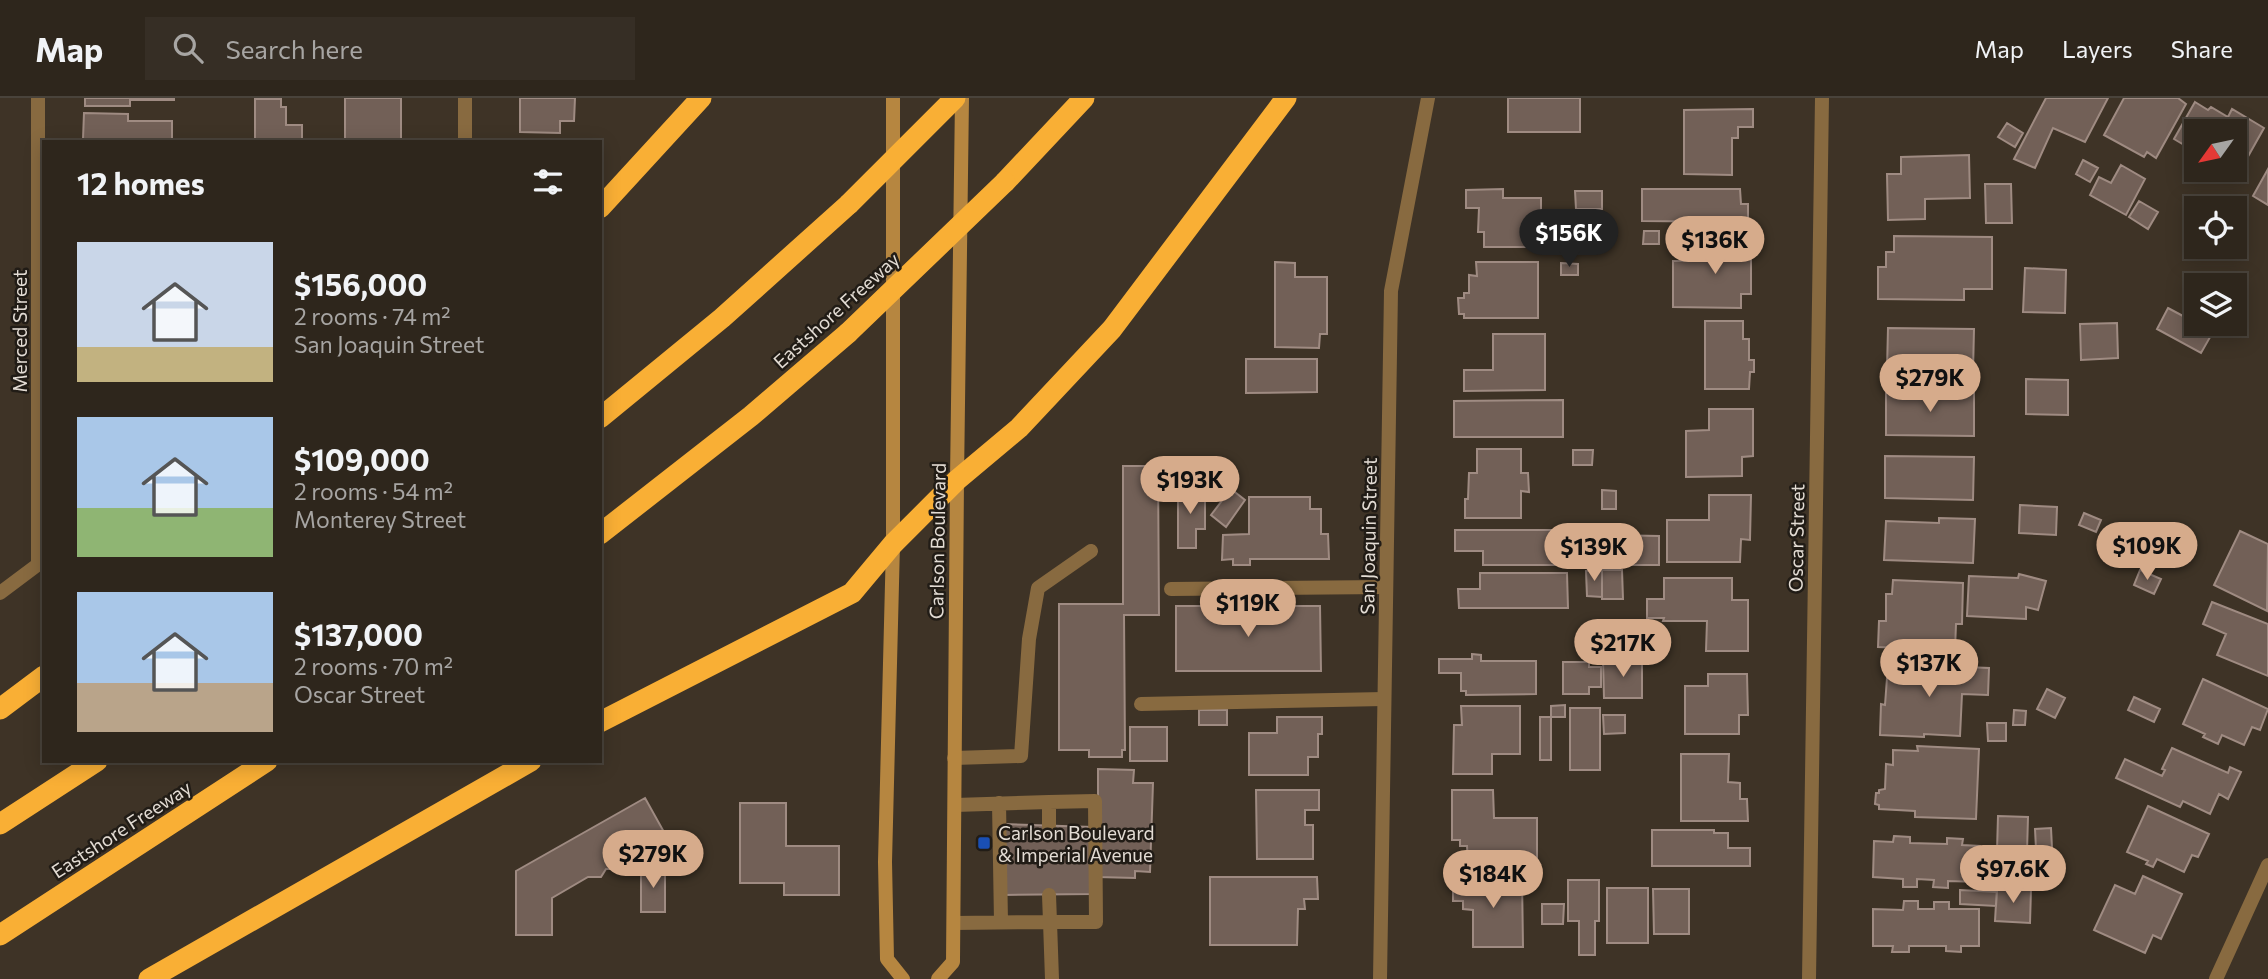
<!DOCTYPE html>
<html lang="en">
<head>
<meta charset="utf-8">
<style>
	:root { --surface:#2e261c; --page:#362e25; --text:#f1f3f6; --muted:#a7a5a3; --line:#49433b; --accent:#d6ab8b }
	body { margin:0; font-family:Commissioner,sans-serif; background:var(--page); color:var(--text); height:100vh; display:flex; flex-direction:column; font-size:26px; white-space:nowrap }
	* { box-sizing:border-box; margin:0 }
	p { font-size:23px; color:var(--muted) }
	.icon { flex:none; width:38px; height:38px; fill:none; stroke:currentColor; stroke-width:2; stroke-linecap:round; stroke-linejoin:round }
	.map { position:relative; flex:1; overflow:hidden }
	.drawer { position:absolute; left:42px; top:42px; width:560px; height:623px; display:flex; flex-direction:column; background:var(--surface); border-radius:0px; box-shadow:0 4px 18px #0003,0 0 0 2px var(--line) }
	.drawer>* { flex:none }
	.needle { width:46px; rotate:237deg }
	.controls { position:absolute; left:2184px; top:21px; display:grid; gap:14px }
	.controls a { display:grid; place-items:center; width:63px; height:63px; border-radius:0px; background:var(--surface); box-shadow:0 4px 18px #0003,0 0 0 2px var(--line); font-size:35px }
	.price { position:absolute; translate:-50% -60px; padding:0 16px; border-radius:24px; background:var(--accent); color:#111; font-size:23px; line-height:46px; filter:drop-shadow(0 2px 4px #0008) }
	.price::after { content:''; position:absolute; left:50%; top:42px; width:21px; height:16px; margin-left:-10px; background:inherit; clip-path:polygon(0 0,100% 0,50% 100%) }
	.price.active { background:#222; color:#fff }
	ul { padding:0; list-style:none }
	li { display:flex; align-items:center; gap:21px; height:175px; padding:0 35px }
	li span { display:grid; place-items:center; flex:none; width:196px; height:140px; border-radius:0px; color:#555 }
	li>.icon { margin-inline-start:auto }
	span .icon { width:84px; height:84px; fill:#fffc; stroke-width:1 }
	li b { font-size:30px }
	h2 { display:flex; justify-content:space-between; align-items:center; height:84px; padding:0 35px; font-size:30px }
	header { display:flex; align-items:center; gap:42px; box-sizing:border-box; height:98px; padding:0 35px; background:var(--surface); border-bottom:2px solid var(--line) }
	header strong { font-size:33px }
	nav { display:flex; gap:38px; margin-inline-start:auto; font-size:24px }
	.search { width:490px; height:63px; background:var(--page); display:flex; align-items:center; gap:18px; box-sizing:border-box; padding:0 24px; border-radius:0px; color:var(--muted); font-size:26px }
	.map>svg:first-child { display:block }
</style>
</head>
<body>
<header>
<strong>Map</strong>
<div class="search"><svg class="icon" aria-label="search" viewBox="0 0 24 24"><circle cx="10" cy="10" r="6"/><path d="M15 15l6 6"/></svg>Search here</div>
<nav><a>Map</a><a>Layers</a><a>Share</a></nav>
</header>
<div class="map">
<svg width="2268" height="881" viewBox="0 0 2268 881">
	<rect width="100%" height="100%" fill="#3e3326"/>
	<path fill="#726057" stroke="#9f8b82" stroke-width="2" d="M85 0H174V2H130V8H85Z
		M345 0H401V44H345Z
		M520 0H575L574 23H560V35L520 34Z
		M1508 0H1580V34H1508Z
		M2046 0H2108L2085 44 2053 30 2035 70 2014 61Z
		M2124 0H2178L2186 6 2156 60 2147 54 2144 59 2104 37Z
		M255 1H281V9H286V27H302V44H255Z
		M2195 4 2208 12 2211 9 2228 19 2232 11 2264 30 2237 78 2227 72H2235V33H2196V54L2174 41Z
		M1753 11V29H1738V40H1732V77L1684 76V12Z
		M84 15 128 16V23H172V44H90V41H83Z
		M2007 25 2023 35 2015 49 1998 39Z
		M1969 57 1970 100 1925 101V121L1888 122 1887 76H1901V59Z
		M2083 62 2098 70 2090 84 2076 76Z
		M2121 67 2145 81 2126 117 2090 97 2099 79 2111 85Z
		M2268 71V107L2253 98Z
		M1985 86H2011L2012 125H1986Z
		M1503 91V100H1541V149H1484V134H1478L1479 110H1466V92Z
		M1642 91H1740L1741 106H1748V124L1642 123Z
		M1575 93H1602V111H1576Z
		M2139 103 2158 114 2148 131 2129 119Z
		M1644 133H1659V146H1643Z
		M1894 138 1992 139V191H1964V202L1878 201V169H1886V154H1894Z
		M1710 139H1751V196H1741V210L1673 209V163H1710Z
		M1275 164 1295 165V179H1327V236H1320L1319 250 1275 249Z
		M1476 164H1538V220H1464V216H1459L1458 200H1464V195H1469V177L1477 178Z
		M1561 165 1578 166V177H1561Z
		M2025 170 2066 172 2065 215 2023 214Z
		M2168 210 2213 234 2201 255 2157 231Z
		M1705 223H1743V241H1749V262H1754V274H1750L1749 291H1705Z
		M2117 225 2118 260 2081 262 2080 226Z
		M1888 230 1974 231 1973 274 1887 272Z
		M1493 236H1545V292L1464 293V272H1493Z
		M1246 261H1317V294L1246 295Z
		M2026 281 2068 282V317L2026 316Z
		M1886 293 1974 294V338L1886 337Z
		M1563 302V339H1454V303Z
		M1709 311H1753V358L1742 359V378L1686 379V333L1709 332Z
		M1477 351H1521V375H1528L1529 394 1521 393V420H1465V401H1468L1469 375H1477Z
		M1573 352H1593L1592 367H1573Z
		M1885 358 1974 359 1973 402 1885 400Z
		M1123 368H1158L1159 517H1124L1125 652H1122V659H1089V652H1059V506H1123Z
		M1178 390H1205V431H1196V450H1178Z
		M1231 391 1245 402 1226 429 1211 417Z
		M1602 392 1616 393V411H1602Z
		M1709 397H1751L1750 442 1741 441 1740 464H1667V422H1709Z
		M1249 399H1310V411H1321V436H1328L1329 461H1250V467H1233V461L1222 462 1223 437 1249 436Z
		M2020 407 2057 409 2056 437 2019 435Z
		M2084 415 2101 422 2096 434 2079 427Z
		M1939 420 1975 421 1973 465 1884 462 1886 423 1939 425Z
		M1587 428H1601L1602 469 1588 468Z
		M1455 432H1571L1572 467H1483V453H1455Z
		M2240 433 2268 446 2267 513 2214 487Z
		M1607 437 1659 438V467H1607Z
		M1602 472H1622L1623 501H1602Z
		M1602 472V499L1587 498 1586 473Z
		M2140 472 2161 481 2154 496 2134 487Z
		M1480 475H1567L1568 510H1459L1458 491H1480Z
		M2019 476 2046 483 2038 512 2026 509V521L1967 518 1969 478 2018 480Z
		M1664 480H1732V502H1748V553H1706L1707 523H1663L1664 520H1647V501H1664Z
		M1893 482 1963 485 1962 526H1956L1955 552 1878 549 1879 523H1886V496H1892Z
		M2212 504 2268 526V578L2217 557 2226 536 2203 526Z
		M1176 508H1320L1321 573H1176Z
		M1472 556 1481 557V563H1536V596L1466 597V593H1461V575H1439V561H1472Z
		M1603 562H1642V600H1604Z
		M1563 564H1589V569H1601V589H1589V596H1563Z
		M1892 566 1989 570 1988 597 1962 596 1960 638 1924 636V639L1880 637 1881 606 1885 607 1887 580 1892 581Z
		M1708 576H1747L1748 617H1739V636H1685V588H1708Z
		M2203 581 2268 611 2260 632 2252 629 2244 647 2222 637 2218 646 2203 639 2205 636 2183 626Z
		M2047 591 2065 600 2055 620 2037 611Z
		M2134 599 2160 611 2154 624 2128 612Z
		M1565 607V619H1551V608Z
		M1461 608H1520V656H1492V676H1453L1454 627H1462Z
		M1570 610H1600V672H1570Z
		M1199 612H1227V627H1199Z
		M2014 612 2026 613 2025 627H2013Z
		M1603 617H1625V635L1604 636Z
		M1277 619H1322V636H1318V659H1308V677H1249V635H1277Z
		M1540 619H1551V662H1540Z
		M1987 625H2006V643H1988Z
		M1130 629H1167V663H1130Z
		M1917 648 1979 651 1976 721 1915 719V713L1879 711V707L1875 706 1876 695H1879V692L1885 691 1886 666 1893 667V652L1918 653Z
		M2172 650 2228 675 2230 669 2241 674 2228 701 2219 696 2210 716 2183 703 2180 709 2116 680 2125 661 2162 678 2165 672 2162 671Z
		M1681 656H1729L1728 684 1740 685V701H1747L1748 723H1681Z
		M1098 671 1134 672 1133 685H1153L1150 774 1135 773V780L1098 779Z
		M1256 692H1319V712H1305V727H1313V761H1257Z
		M1452 692H1493L1494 720H1537V765H1468L1467 748H1460V742H1452Z
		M645 700 664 734 653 740 646 752H636L621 760 615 771H606L601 779H588L552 800V837H516V773Z
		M740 705H786V748H839V797H784V785H740Z
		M2148 708 2209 736 2198 759 2192 757 2184 774 2157 761 2153 769 2146 766 2148 763 2127 754Z
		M1998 718 2028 719 2027 754 1997 753Z
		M1003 726 1092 729V796L1003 797Z
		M2051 730 2052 750 2036 751 2035 731Z
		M1652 732H1714V735H1728V750H1750V768H1652Z
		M1894 738 1910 739V745L1947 746V740L1963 741 1962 747 1980 748 1979 784 1948 783V790L1933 789 1934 782 1917 781V789H1903V781L1873 779 1874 743 1893 744Z
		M641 770H665V814H641Z
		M2143 778 2182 796 2161 841 2153 837 2145 855 2094 832 2115 787 2135 796Z
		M1210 779H1317L1318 801H1304L1305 811H1298L1297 847H1210Z
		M1453 780H1522L1523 849H1473V812L1463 811V803H1453Z
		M1568 782H1599V823H1595V857H1579V823H1568Z
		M1997 789 2031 791 2030 825 1995 823Z
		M1607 790H1648V845H1607Z
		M1653 791H1689V836H1654Z
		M1960 792 1997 794 1996 808 1960 806Z
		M1904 803H1918V811H1934V804H1949V811H1979V848H1961V854L1946 853V848H1909V854H1892L1893 848H1873V811L1903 812Z
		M1542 806H1564L1563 826H1542Z"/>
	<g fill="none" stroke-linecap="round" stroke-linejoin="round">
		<path stroke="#886a40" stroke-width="14" d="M1171 491 1386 489
			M1141 606 1384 601
			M954 660 1021 658 1029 541 1038 490 1091 453
			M1049 704 1095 703 1096 824H1050L1052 881
			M999 705 1001 824
			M955 707 1049 704V728
			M954 825 1050 824 1049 797"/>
		<path stroke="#886a40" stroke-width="14" d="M465 44V0
			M38 466V0
			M0 495 44 462
			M1380 881 1391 193 1428 0
			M1809 881 1822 0
			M2216 881 2268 767"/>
		<path stroke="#b68640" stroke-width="14" d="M893 0V446L885 764 887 861 903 881
			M938 881 953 864 957 382 962 0"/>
		<path stroke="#f9af35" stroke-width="21" d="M1005 84 1084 0
			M600 110 701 0
			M600 320 722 220 849 106
			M600 436 751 318 848 235
			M0 611 44 578
			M600 624 852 495 893 446 957 382 1019 330 1112 231 1286 0
			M0 726 97 663
			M0 837 267 663
			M149 881 531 663"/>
		<path stroke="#f9af35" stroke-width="21" d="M849 106 955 0
			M848 235 1005 84"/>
	</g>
	<rect fill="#1a4fb4" stroke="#211c16" stroke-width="2.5" x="977" y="738" width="14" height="14" rx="3.5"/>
	<g text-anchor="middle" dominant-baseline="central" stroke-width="5" stroke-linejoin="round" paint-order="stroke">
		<g font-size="19" fill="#e3dcd4" stroke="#211c16">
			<text transform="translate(836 212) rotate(-42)">Eastshore Freeway</text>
			<text transform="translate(19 233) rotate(-90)">Merced Street</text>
			<text transform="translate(1368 438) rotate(-89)">San Joaquin Street</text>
			<text transform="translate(1796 440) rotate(-89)">Oscar Street</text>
			<text transform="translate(937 443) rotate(-89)">Carlson Boulevard</text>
			<text transform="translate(121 731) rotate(-33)">Eastshore Freeway</text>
		</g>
		<g font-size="19" fill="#e3dcd4" stroke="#211c16" text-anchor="start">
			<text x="998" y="734">Carlson Boulevard<tspan x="998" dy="22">&amp; Imperial Avenue</tspan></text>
		</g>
	</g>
</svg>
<div class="controls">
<a><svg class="needle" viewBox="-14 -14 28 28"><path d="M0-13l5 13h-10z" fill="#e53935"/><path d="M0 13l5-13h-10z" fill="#a7a5a3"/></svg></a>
<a><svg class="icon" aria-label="locate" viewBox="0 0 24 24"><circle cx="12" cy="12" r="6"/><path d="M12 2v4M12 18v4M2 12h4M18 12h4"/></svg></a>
<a><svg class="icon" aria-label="layers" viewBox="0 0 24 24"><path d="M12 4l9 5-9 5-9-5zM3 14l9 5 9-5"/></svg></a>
</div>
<b class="price active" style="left:1569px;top:171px">$156K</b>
<b class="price" style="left:1715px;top:178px">$136K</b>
<b class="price" style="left:1930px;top:316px">$279K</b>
<b class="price" style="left:1190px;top:418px">$193K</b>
<b class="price" style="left:2147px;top:484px">$109K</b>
<b class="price" style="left:1594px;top:485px">$139K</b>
<b class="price" style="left:1248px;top:541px">$119K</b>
<b class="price" style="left:1623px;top:581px">$217K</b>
<b class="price" style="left:1929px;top:601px">$137K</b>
<b class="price" style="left:653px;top:792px">$279K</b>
<b class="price" style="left:2013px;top:807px">$97.6K</b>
<b class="price" style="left:1493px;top:812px">$184K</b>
<section class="drawer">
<h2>12 homes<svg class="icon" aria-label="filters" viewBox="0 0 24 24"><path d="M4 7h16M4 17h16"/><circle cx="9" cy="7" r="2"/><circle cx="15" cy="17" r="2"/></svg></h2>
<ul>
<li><span style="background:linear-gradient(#c9d6e8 75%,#c2b280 0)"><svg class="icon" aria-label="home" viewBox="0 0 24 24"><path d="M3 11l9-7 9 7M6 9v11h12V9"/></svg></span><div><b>$156,000</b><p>2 rooms · 74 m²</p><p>San Joaquin Street</p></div></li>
<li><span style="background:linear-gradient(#a9c7e8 65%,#8fb573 0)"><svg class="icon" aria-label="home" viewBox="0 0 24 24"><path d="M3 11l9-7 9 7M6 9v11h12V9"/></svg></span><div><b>$109,000</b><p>2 rooms · 54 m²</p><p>Monterey Street</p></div></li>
<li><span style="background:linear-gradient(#a9c7e8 65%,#b9a48a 0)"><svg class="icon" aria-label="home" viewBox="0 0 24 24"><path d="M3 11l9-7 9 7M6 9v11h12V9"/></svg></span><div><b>$137,000</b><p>2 rooms · 70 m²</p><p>Oscar Street</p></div></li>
</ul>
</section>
</div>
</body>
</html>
